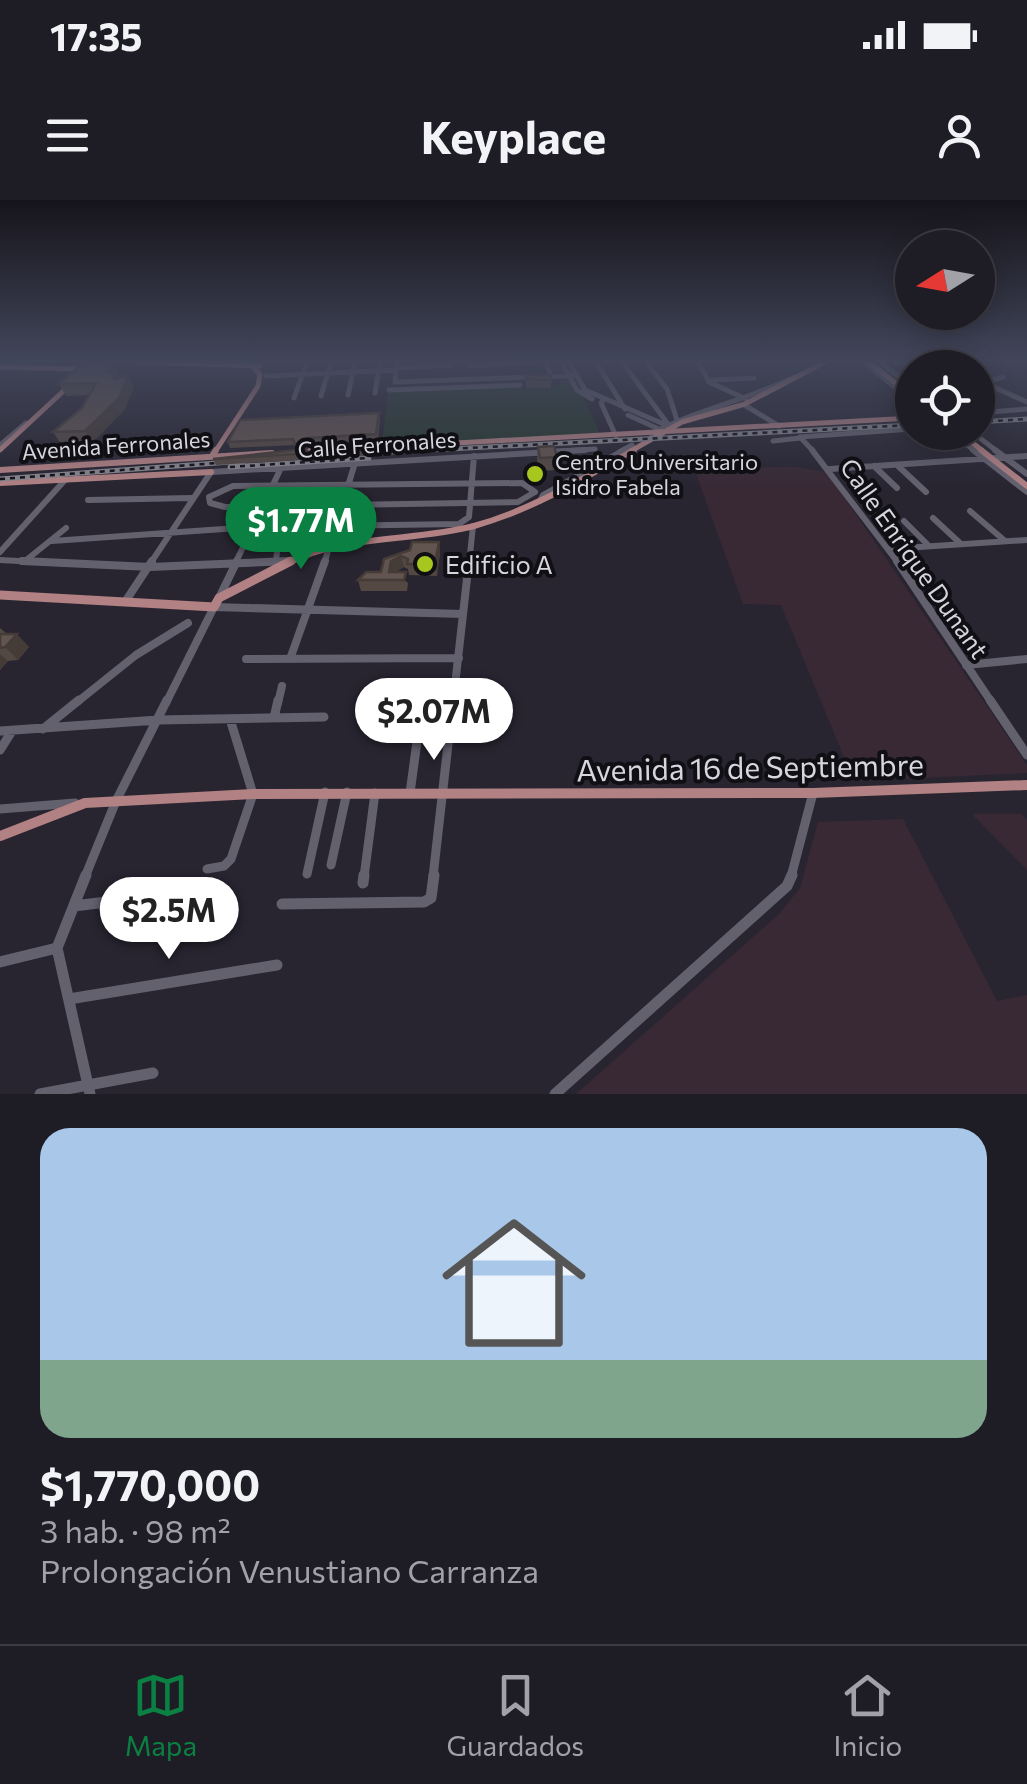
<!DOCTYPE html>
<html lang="es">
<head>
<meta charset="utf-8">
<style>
	:root { --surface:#1e1c25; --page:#26252d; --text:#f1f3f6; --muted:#a1a1a7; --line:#3c3a42; --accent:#0b8043 }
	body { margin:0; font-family:Commissioner,sans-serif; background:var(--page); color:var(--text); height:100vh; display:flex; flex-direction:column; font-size:38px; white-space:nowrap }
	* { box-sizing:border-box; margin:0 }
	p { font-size:32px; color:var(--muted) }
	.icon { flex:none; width:55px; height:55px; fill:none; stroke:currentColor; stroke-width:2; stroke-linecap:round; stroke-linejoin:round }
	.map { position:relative; height:894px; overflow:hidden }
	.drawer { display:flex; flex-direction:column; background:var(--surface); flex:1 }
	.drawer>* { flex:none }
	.needle { width:65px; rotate:259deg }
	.controls { position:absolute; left:895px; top:30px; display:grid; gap:20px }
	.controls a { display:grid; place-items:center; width:100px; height:100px; border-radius:50%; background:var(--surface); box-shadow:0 5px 25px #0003,0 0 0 2px var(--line); font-size:50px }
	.price { position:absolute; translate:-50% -85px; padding:0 22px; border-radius:35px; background:#fff; color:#222; font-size:32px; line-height:65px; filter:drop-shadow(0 2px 5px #0008) }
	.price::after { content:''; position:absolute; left:50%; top:60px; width:30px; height:22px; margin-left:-15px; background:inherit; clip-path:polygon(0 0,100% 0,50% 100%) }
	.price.on { background:var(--accent); color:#fff }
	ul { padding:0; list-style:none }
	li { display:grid; align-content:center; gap:20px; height:530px; padding:0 40px }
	li span { display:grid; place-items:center; height:310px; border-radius:30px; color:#555 }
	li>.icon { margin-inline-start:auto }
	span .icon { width:180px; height:180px; fill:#fffc; stroke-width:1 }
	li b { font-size:42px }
	.status { display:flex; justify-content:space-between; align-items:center; height:70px; padding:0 50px; background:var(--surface); direction:ltr }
	.status svg { height:28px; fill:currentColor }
	header { display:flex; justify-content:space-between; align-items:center; height:130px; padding:0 40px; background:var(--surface); font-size:45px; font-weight:700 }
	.menu { display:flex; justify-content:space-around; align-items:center; height:140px; border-top:2px solid var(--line); background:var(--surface); font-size:28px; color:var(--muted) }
	.menu a { display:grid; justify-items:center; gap:5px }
	.menu .on { color:var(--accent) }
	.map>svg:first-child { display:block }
</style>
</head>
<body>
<div class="status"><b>17:35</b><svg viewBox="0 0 49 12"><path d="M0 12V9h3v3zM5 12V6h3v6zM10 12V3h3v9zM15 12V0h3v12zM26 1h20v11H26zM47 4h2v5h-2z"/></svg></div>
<header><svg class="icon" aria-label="menu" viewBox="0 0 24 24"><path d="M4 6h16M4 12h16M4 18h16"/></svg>Keyplace<svg class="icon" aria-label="person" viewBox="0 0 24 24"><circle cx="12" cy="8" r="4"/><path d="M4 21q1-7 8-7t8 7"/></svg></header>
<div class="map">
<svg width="1027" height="894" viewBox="0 0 1027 894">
	<rect width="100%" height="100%" fill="#282531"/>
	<path fill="#382935" d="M796 267 827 272 1027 565V573L854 581 781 405 743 404 694 268Z
		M972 614H1021L1027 620V670Z
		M903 619 997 801 1027 795V894H576L779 714 800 688 818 622Z"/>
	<path fill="#26382d" d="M567 179 583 196 600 234 382 244 388 192 473 187 550 188Z"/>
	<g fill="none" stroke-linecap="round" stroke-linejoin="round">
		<path stroke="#64616f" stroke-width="5" d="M397 162 395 182 532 177
			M545 162 552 177
			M561 162 577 190 592 199
			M569 162 585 190 666 225
			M596 162 625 209
			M622 162 668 224
			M646 162 667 189 677 220
			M698 162 709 182 746 199
			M864 162 912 201
			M880 162 912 187
			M935 162 948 168
			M896 164 903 162
			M470 166 532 162
			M396 168 452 165
			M266 176 396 170
			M546 177 576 175
			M712 180 754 178
			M978 180 1027 202
			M984 182 1003 177
			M389 190 520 185
			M375 193 380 162
			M348 195 355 162
			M321 196 331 162
			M294 198 307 162
			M604 199 601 203 616 236
			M746 206 779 226
			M978 213 1027 209
			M628 215 661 230
			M951 232 976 252
			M972 232 998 252
			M651 234C696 210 747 200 794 177
			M800 237 814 252
			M800 237 912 229
			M773 241 800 238
			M0 245 26 223
			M543 252 595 249
			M619 252 632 245"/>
		<path stroke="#64616f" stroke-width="6" d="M812 250 899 364
			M973 250 1027 292
			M995 250 1027 274
			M897 265 926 292
			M874 266 897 288
			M830 269 1027 256
			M522 283 535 292 518 302 225 307 210 303 209 297 233 286Z
			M88 300 192 298
			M540 301 543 295 624 250
			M970 311 1005 341
			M933 318 961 344
			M904 321 929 346
			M52 341 252 327 459 324 469 317 474 256
			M262 344 278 343 276 361
			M889 349 1027 340
			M0 352 65 280
			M0 360 75 364
			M25 361 66 328
			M150 364 211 272 585 250
			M231 364 289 361
			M235 364 281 268
			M324 364 355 263
			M469 364 473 326"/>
		<path stroke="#64616f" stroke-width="8" d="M22 361 150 367 289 361
			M897 361 992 503
			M219 398 237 361
			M125 402 152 361
			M246 459 459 458
			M290 459 325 361
			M966 465 1027 459
			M76 503 136 455 188 423
			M166 503 214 407 463 414
			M278 503 282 486
			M453 503 469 361"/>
		<path stroke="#64616f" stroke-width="9" d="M990 500 1027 555
			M274 518 278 500
			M43 529 79 500
			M0 531 158 520 324 517
			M0 550 12 531
			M410 593 419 527
			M0 609 75 603
			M331 665 347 592
			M207 669 224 666 231 659 253 594 230 519
			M307 674 325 592
			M85 677 116 601 167 500
			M364 677 375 593
			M433 677 453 500
			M791 677 813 593"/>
		<path stroke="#64616f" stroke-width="11" d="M86 675 57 748 90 894
			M363 683 364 675
			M282 704 424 702 431 698 434 675
			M74 706 155 696
			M0 762 57 748
			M69 799 277 765
			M40 894 153 873
			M555 894 787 686 792 675"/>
		<path stroke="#b18183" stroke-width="5" d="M136 162 260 166
			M869 162 912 196
			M0 167 83 169
			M959 232 984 252
			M0 250 71 184
			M310 251 912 218
			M215 252 258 186 260 174 253 167
			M629 252 682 222 745 204 825 162"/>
		<path stroke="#b18183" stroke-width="6" d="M981 250 1027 286
			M310 251 335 250
			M212 256 216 250
			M0 270 272 253
			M0 283 211 272
			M286 364C344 334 413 342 474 326 532 310 582 279 634 250"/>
		<path stroke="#b18183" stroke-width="9" d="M0 395 214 407 219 398 291 361"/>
		<path stroke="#b18183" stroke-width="10" d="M0 636 85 603 253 594 813 593 1027 585"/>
		<g stroke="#88868f" stroke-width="5">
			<path id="rail" d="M978 222 1027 219
				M353 254 912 225
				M230 267 369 258
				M0 279 244 261"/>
		</g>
		<use href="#rail" stroke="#100f14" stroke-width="2.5" stroke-dasharray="5" stroke-linecap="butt"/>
	</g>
	<path fill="#544843" d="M705 162H720L718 166H707Z
		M113 164 119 175 117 178 134 187 125 209 92 243 61 244 53 232 82 208 89 195 66 196 59 184Z
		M526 175H551V188H526Z
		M379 213 380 219 378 240 310 244 306 249 308 252 380 249 381 255 216 265 213 259 297 250 295 245 230 248 228 242Z
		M538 247 557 257 556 270 540 271 537 260Z
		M439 342 440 353 437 376 409 375 408 369 404 367 395 372 408 383 407 391H361L358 380 381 372 384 359Z
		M0 428 7 434 29 447 18 460 8 461 0 470Z"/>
	<path fill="#453b37" d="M113 164 119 175 113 182 107 171Z
		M128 175 134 187 125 209 92 243 85 231Z
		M308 238 310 244 303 252 301 246Z
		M439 342 440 353 437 376 435 364Z
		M401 356 404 367 394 373 389 372 391 361Z
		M17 434 29 447 18 460 5 447Z
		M0 454 8 461 0 470Z"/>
	<path fill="#62544e" stroke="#453b37" stroke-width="2.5" d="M83 163 113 164 107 171 115 179 128 175 119 198 85 231 53 232 82 208 96 183 59 184Z
		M526 175H551V180L526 179Z
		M379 213 376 234 308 238 301 246 308 252 380 249 213 259 297 250 293 239 228 242 240 220Z
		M554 246 557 257 540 258 538 247Z
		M412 342H439L435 364H407L408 359 401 356 391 361 389 372H406L404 380H358L366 372H381L384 359 410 350Z
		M0 434H17L5 447 0 448Z"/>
	<linearGradient id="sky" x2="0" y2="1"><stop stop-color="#16141b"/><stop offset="0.56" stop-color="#42465a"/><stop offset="1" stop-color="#42465a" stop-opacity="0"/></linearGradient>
	<rect width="1027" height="287" fill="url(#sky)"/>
	<g fill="#a7c71e" stroke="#100f14" stroke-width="4">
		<circle cx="535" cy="274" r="10"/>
		<circle cx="425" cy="364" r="10"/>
	</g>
	<g text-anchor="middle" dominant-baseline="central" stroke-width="8" stroke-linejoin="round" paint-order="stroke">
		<g font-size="22" fill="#d7d5dd" stroke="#100f14">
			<text transform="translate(377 244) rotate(-4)">Calle Ferronales</text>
			<text transform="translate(116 245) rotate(-4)">Avenida Ferronales</text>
		</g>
		<g font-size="22" fill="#d7d5dd" stroke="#100f14" text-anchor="start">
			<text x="555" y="261">Centro Universitario<tspan x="555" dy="25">Isidro Fabela</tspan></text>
		</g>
		<g font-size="25" fill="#d7d5dd" stroke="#100f14">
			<text transform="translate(915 358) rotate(55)">Calle Enrique Dunant</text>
		</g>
		<g font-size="25" fill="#d7d5dd" stroke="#100f14" text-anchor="start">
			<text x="445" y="364">Edificio A</text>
		</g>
		<g font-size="30" fill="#d7d5dd" stroke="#100f14">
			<text transform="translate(750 566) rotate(-1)">Avenida 16 de Septiembre</text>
		</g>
	</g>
</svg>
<div class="controls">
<a><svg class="needle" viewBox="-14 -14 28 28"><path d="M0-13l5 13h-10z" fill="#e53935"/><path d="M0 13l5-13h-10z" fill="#a1a1a7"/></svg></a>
<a><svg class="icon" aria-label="locate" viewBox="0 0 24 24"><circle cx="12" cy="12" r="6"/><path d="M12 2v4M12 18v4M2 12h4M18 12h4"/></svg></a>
</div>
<b class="price on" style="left:301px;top:372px">$1.77M</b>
<b class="price" style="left:434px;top:563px">$2.07M</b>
<b class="price" style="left:169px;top:762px">$2.5M</b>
</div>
<section class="drawer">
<ul>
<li><span style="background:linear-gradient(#a9c7e8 75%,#7fa58c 0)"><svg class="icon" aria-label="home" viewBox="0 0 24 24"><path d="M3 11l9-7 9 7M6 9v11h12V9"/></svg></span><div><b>$1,770,000</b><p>3 hab. · 98 m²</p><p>Prolongación Venustiano Carranza</p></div></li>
</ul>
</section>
<nav class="menu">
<a class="on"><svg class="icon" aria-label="map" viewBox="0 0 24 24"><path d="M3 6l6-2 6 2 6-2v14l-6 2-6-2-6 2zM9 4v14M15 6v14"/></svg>Mapa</a>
<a><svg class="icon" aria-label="saved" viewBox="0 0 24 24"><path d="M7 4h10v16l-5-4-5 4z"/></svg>Guardados</a>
<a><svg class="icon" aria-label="home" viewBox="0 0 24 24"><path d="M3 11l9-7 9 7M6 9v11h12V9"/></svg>Inicio</a>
</nav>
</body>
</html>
